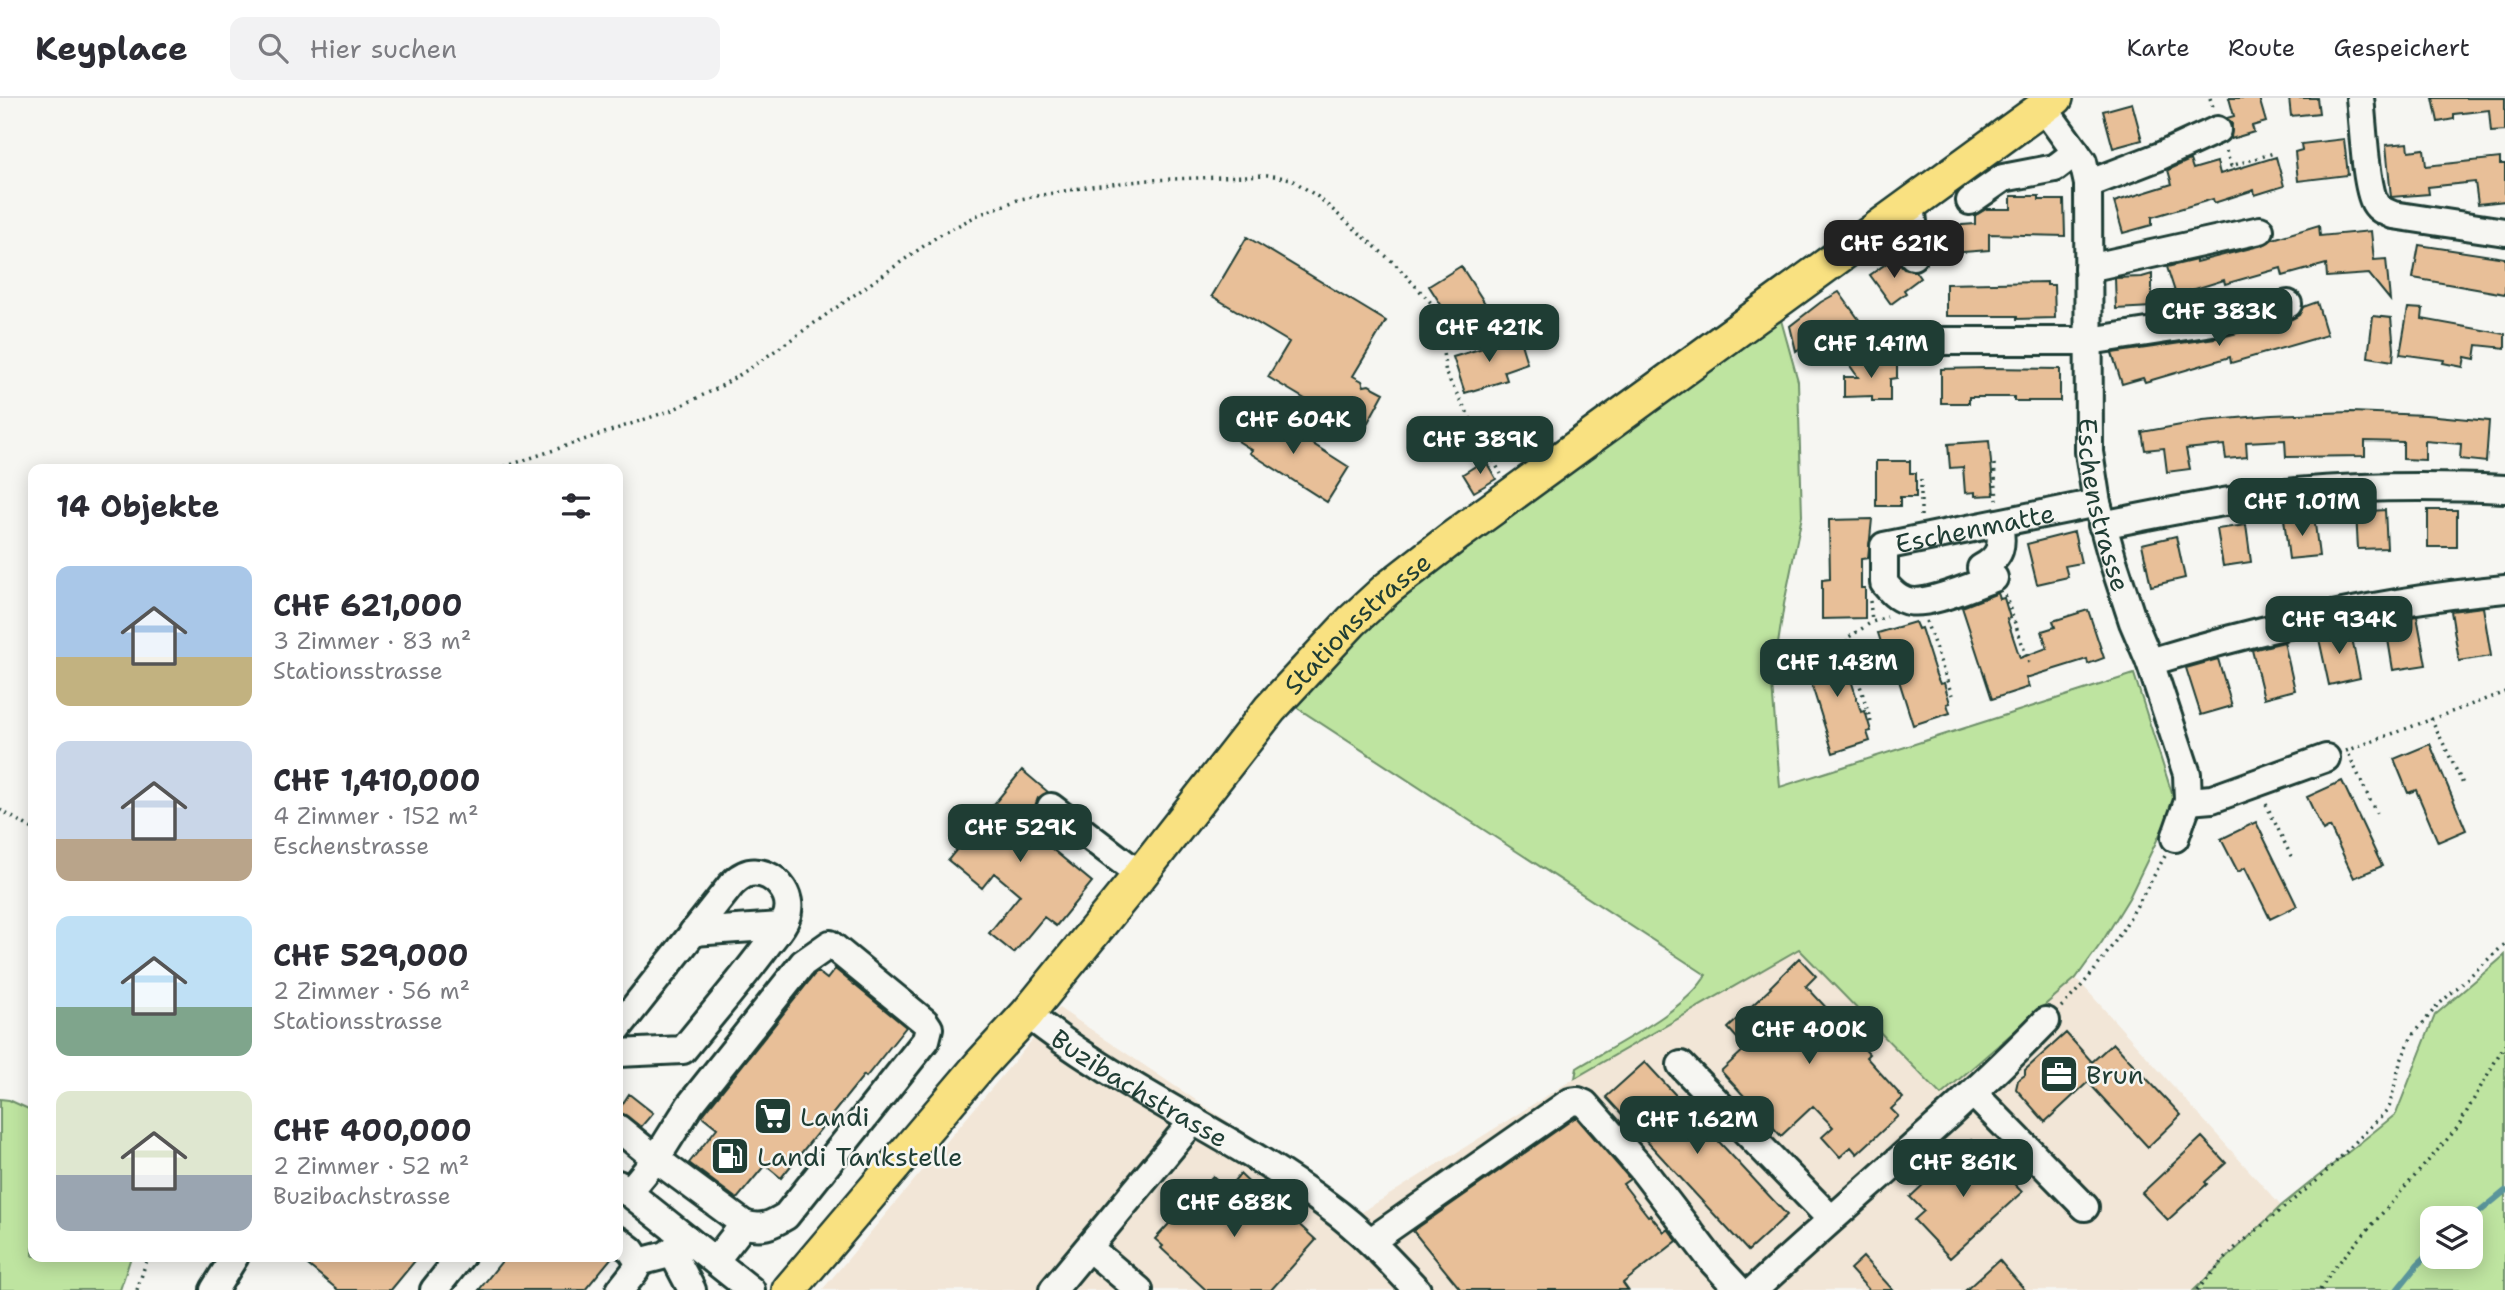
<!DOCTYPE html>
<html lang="de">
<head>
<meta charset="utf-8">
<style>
	:root { --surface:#fff; --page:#f2f2f3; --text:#2b2b33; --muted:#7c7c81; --line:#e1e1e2; --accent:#1f3d34 }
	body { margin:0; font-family:"Shantell Sans",sans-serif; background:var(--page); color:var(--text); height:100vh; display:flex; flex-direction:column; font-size:26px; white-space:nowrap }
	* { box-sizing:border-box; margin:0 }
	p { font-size:23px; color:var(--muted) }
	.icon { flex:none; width:38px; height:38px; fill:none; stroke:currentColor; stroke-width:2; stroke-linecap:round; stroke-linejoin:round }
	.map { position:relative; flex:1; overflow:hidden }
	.drawer { position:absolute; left:28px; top:366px; width:595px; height:798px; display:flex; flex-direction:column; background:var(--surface); border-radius:14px; box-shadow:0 4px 18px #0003 }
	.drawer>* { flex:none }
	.fabs { position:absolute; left:2420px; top:1108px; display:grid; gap:14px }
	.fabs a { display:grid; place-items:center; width:63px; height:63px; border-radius:14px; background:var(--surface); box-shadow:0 4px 18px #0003; font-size:35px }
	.price { position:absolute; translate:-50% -60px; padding:0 16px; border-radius:14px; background:var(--accent); color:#fff; font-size:23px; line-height:46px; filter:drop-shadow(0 2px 4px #0008) }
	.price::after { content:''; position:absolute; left:50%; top:42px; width:21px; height:16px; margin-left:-10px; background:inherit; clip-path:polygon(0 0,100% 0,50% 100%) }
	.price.current { background:#222; color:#fff }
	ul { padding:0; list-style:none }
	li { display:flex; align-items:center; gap:21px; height:175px; padding:0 28px }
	li span { display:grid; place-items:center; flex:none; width:196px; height:140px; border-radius:14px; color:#555 }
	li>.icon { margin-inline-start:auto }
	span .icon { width:84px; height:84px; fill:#fffc; stroke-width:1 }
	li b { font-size:30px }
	h2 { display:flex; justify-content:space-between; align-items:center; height:84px; padding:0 28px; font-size:30px }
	header { display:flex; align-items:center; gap:42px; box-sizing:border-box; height:98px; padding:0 35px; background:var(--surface); border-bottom:2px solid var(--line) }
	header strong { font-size:33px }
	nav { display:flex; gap:38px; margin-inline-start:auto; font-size:24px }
	.search { width:490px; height:63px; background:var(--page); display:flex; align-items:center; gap:18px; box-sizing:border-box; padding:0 24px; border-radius:14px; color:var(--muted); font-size:26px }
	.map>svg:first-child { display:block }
</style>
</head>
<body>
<header>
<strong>Keyplace</strong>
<div class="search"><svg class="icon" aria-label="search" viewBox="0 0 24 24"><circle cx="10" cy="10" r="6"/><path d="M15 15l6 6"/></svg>Hier suchen</div>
<nav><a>Karte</a><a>Route</a><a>Gespeichert</a></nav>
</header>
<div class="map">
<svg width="2505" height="1192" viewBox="0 0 2505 1192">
	<rect width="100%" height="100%" fill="#f6f6f2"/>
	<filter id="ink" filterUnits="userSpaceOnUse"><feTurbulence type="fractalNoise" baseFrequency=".0143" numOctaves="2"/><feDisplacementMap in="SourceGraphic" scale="14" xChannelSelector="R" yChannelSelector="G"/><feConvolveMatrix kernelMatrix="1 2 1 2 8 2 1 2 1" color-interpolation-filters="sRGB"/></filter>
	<g filter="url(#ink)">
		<path fill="#f2e6d7" d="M1799 850 1941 997 2076 880 2281 1108 2205 1192H822L1059 910 1362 1114 1575 980Z"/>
		<path fill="#bee4a0" stroke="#6e906a" stroke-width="2" fill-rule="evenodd" d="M1781 222 1798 283 1802 418 1784 506 1772 586 1780 689 2134 576 2175 705 2129 800 2102 844 2076 880 1941 997 1799 851 1575 980 1577 970C1613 948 1687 912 1706 877L1296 609 1397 500Z
			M2505 857V1192H2194L2281 1108 2396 1016 2435 917ZM2432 1120H2471V1158H2432Z
			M0 1001 9 1002 33 1013V1158L131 1159 120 1192H0Z"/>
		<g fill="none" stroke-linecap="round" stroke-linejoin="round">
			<path stroke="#5a959b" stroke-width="6" d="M2471 1121 2505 1093
				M2397 1192 2418 1166 2432 1153"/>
		</g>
		<path fill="#e8bf98" stroke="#1f3d34" stroke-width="2" d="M2229 0H2259L2266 24 2252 28 2254 34 2231 41 2232 26 2227 20 2234 18Z
			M2289 0H2317L2319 15 2291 18Z
			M2433 0H2505V33L2491 34 2489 12 2454 16V21L2438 24Z
			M2132 5 2142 42 2113 50 2103 13Z
			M2344 41 2348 77 2298 83 2295 54 2302 52 2301 46Z
			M2408 45 2409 53 2424 51 2426 68 2500 60V66H2505V103L2478 106 2475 84 2428 89 2429 96 2391 99 2386 47Z
			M2276 59 2284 88 2255 97 2254 92 2214 105 2213 101 2152 119V127L2123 135 2114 104 2172 86 2168 72 2190 62 2193 71 2217 64 2220 76Z
			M2011 98H2039V102H2064L2065 138 1989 136V152L1950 155V128L1975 126V117L1986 111H2011Z
			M2319 127 2320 138 2371 133 2374 162 2386 161 2390 202 2369 176 2327 179 2326 166 2283 178 2281 170 2225 186 2224 182 2176 197 2167 169 2196 162V164L2263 147 2273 141Z
			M1247 139 1386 223 1353 278 1362 283 1364 288 1369 287 1384 295 1362 335 1268 279 1289 244 1212 198Z
			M2419 147 2505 160V196L2413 180Z
			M1897 158 1899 166 1904 171 1915 173 1920 180 1904 192 1906 195 1891 206 1870 177Z
			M1461 168 1486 207 1454 227 1429 188Z
			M2152 176V209L2116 211 2115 180 2142 179Z
			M2047 184V187H2054L2055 220 2017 221V218H1946V186Z
			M1839 194 1868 234 1840 255 1825 233 1796 253 1790 228 1821 204Z
			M2317 204 2327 237 2231 265 2230 259 2145 284 2143 280 2122 286 2112 255 2222 239 2292 221 2299 217 2303 209Z
			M2408 210 2423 211 2422 221 2505 236V250L2477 247 2475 261 2465 259 2463 269 2443 265 2444 262 2400 256Z
			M2373 218 2391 220 2394 251 2393 263 2368 259Z
			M1519 239 1527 265 1504 273 1507 282 1465 295 1453 259Z
			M1897 264V280L1890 281V303H1872V298L1844 299V279H1858L1848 265Z
			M1986 270 2060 271V303H2014V299H1969V305H1941V271Z
			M1258 311 1349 369 1327 404 1250 355 1252 352 1238 343Z
			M2351 314 2426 317 2489 323 2486 364 2460 361 2461 346 2425 343V362L2403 361V344L2365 343V358L2286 359 2285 342 2246 344 2247 359 2226 361 2224 347 2186 351 2190 371 2167 374 2164 350 2145 352 2142 334 2203 323 2272 317Z
			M1989 343 1994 397 1975 398V394L1965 395 1963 369 1950 370 1948 346Z
			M1485 362 1496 381 1474 394 1463 376Z
			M1876 363H1910V375H1916V399H1900V408H1876Z
			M2385 412 2387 450 2358 451 2356 414Z
			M2428 412H2457V449H2428Z
			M2314 418 2319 458 2289 461 2284 421Z
			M1872 421 1868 460 1861 461V490H1865V520L1822 521V482L1830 481 1829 422Z
			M2246 427 2251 464 2223 468 2217 431Z
			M2074 434 2081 465 2065 468 2068 479 2037 486 2027 446Z
			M2176 438 2185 480 2151 488 2142 446Z
			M1998 495 2000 501 2004 500 2010 520 2007 521 2020 560 2047 550 2042 533 2055 529 2053 523 2088 512 2104 560 2088 566 2087 561 2026 580 2029 589 1992 601 1962 509Z
			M2483 509 2491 558 2459 563 2451 513Z
			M2417 518 2426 567 2393 572 2385 523Z
			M1915 524 1918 531 1921 530 1936 577 1940 586 1944 585 1950 605 1947 606 1950 615 1913 627 1895 570 1890 572 1878 535Z
			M2350 530 2360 580 2329 587 2318 536Z
			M2284 544 2295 592 2264 600 2252 552Z
			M1840 547 1843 556 1847 555 1853 575 1849 576 1852 585 1861 614 1865 613 1871 633 1867 634 1870 643 1833 655 1803 559Z
			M2218 561 2232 608 2201 617 2186 570Z
			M2430 646 2466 732 2438 744 2416 692 2408 695 2394 661Z
			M1022 672 1048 694 1038 700 1035 708 1039 718 1028 731 1092 784 1056 828 1044 819 1014 855 989 835 1020 797 994 775 982 790 948 762Z
			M2342 683 2382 768 2354 780 2330 729 2323 733 2307 699Z
			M2256 724 2297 808 2270 821 2245 770 2238 774 2221 741Z
			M1799 860 1816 878 1806 888 1869 956 1866 959 1903 1000 1891 1011 1898 1018 1857 1056 1851 1049 1840 1059 1822 1039 1833 1029 1813 1008 1781 1038 1721 973 1746 950 1728 930 1771 890 1770 889Z
			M835 871 906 929 866 979 864 977 781 1080 765 1067 737 1101 689 1065 717 1030 702 1018 814 877 818 874 827 881Z
			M2066 935 2092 964 2113 945 2181 1017 2148 1049 2088 984 2045 1024 2016 991 2018 982 2025 977V972Z
			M1645 964 1787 1117 1748 1153 1606 999Z
			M629 996 653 1015 641 1029 618 1013Z
			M1576 1019 1630 1081 1623 1086 1648 1118 1650 1117 1664 1134 1668 1131 1677 1143 1623 1185 1628 1192H1461L1413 1133Z
			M2202 1039 2226 1065 2205 1084 2207 1086 2168 1122 2142 1095Z
			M1971 1042 2022 1094 1950 1160 1914 1122 1924 1113 1910 1099Z
			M1240 1076 1291 1125 1294 1122 1316 1142 1271 1192H1206L1161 1150 1163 1148 1155 1141 1213 1078 1227 1091Z
			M297 1158H419L391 1192H338Z
			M506 1158H613L585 1192H479Z
			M1863 1159 1893 1192H1869L1850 1171Z
			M1999 1162 2025 1192H1966Z"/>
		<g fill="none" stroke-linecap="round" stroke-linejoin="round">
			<g stroke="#1f3d34" stroke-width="32">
				<g id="minor">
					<path d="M2360 0C2363 24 2365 87 2375 105 2379 112 2386 114 2393 117L2505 134"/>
					<path id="s1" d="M2043 9 2083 64 2088 86 2089 354 2097 405 2113 463 2133 524 2150 564 2187 676 2188 703 2175 740"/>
					<path d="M2088 86 2158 59 2217 32"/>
					<path d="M1970 103 2003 80 2055 70 2076 54"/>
					<path d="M1911 106 1914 133 1913 158"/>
					<path d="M2088 170 2260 132"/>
					<path d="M1887 243H2089L2219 223 2288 206"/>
					<path d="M2102 427C2166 414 2231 401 2297 394 2366 388 2436 388 2505 391"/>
					<path d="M1981 470C2002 459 2003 447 1999 425"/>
					<path id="s2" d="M1994 480C1974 487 1924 510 1905 502 1895 499 1890 492 1884 485V448L2097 405"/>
					<path d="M2150 564C2265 529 2385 502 2505 491"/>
					<path d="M2188 703 2212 701 2326 660"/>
					<path d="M1051 709 1140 777"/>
					<path d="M693 834 781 828"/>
					<path id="s3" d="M1027 916C1048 932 1069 948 1092 962 1169 1013 1254 1052 1328 1108 1361 1132 1389 1162 1417 1192"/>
					<path d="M618 930 731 787C736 782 741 777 749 775 773 771 796 797 786 820 783 829 774 838 768 846 741 883 711 917 683 952L618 955"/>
					<path d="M1681 967 1830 1120"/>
					<path d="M1973 995 2085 1109"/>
					<path d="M618 1030 656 1061 690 1007 803 865 830 846 925 924 929 930 926 942 786 1118C771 1127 761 1132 744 1126L715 1163"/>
					<path d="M618 1086 751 1192"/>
					<path d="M628 1095 656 1061 744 1126"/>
					<path d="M618 1142 631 1152 639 1164 635 1173 620 1192"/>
					<path d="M1371 1143 1570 1004 1578 1003 1585 1006 1642 1071 1713 1164 1739 1192"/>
					<path d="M1089 1150 1139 1192"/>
					<path d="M672 1154 692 1192"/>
					<path d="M639 1164 666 1157 687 1141"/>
					<path d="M214 1192 235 1158"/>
					<path d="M434 1192 461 1158"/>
					<path d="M1053 1192 1194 1022"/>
					<path d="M1754 1192C1850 1102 1954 1018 2046 923"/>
				</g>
			</g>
			<g stroke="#1f3d34" stroke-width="38">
				<g id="major">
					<path id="s4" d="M789 1192 980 967 1027 916 1140 777 1270 611 1352 523 1388 490 1451 441 2056 0"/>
				</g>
			</g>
			<path stroke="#1f3d34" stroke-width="3.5" stroke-dasharray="2 5" stroke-linecap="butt" d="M2210 0 2214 12
				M2226 53 2231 68 2274 55
				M1994 366 1997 402
				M498 371 672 312 718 290 752 269 938 138 978 117 1020 101 1092 88 1149 82 1268 77 1291 81 1318 99 1395 166 1434 208 1439 225 1446 276 1501 376
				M1921 381V418
				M2005 497 2030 568
				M1870 503 1872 523
				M1926 523 1952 597
				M2431 620 2464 688
				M1871 624 1846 541 1872 524 1887 519
				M2346 653 2505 594
				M2349 657 2376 715
				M2266 706 2292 760
				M0 712 33 731
				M2061 909C2107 866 2135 811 2165 758
				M137 1192 148 1158
				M2197 1192 2235 1150 2320 1080 2389 1010 2400 965 2411 940 2436 909 2505 846
				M2320 1192 2335 1169 2458 1029 2505 946"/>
			<use href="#minor" stroke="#f6f6f2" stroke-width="26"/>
			<use href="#major" stroke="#f9e181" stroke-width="33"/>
		</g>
	</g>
	<defs>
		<g id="office-square" transform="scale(2.0125)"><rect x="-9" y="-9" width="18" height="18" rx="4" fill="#1f3d34" stroke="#f6f6f2"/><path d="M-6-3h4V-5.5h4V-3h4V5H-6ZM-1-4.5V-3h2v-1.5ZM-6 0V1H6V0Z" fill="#fff"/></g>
		<g id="supermarket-square" transform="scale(2.0125)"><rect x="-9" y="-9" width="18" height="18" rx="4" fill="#1f3d34" stroke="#f6f6f2"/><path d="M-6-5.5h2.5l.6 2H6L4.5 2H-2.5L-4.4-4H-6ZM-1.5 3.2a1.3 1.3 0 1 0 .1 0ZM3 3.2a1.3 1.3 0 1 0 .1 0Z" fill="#fff"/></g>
		<g id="fuel-square" transform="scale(2.0125)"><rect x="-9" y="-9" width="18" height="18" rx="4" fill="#1f3d34" stroke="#f6f6f2"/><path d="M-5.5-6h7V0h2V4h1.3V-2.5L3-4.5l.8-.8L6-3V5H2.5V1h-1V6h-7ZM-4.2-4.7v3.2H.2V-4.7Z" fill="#fff"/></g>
	</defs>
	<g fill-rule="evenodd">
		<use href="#office-square" x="2059" y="976"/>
		<use href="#supermarket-square" x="773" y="1018"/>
		<use href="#fuel-square" x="730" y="1058"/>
	</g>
	<g text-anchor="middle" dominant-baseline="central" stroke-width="5" stroke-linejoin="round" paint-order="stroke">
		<g font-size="26" fill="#1f3d34" stroke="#f6f6f2">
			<text stroke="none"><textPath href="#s1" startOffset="413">Eschenstrasse</textPath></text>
			<text stroke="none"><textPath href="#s2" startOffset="250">Eschenmatte</textPath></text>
			<text stroke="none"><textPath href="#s4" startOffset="877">Stationsstrasse</textPath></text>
			<text stroke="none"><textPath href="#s3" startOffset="135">Buzibachstrasse</textPath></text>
		</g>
		<g font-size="26" fill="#1f3d34" stroke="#f6f6f2" text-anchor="start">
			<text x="2086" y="976">Brun</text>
			<text x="800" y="1018">Landi</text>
			<text x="757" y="1058">Landi Tankstelle</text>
		</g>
	</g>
</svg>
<div class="fabs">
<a><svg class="icon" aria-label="layers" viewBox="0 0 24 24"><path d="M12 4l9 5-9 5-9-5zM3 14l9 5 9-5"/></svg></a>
</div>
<b class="price current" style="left:1894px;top:182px">CHF 621K</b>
<b class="price" style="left:2219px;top:250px">CHF 383K</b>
<b class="price" style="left:1489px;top:266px">CHF 421K</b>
<b class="price" style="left:1871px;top:282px">CHF 1.41M</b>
<b class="price" style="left:1293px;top:358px">CHF 604K</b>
<b class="price" style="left:1480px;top:378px">CHF 389K</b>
<b class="price" style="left:2302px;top:440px">CHF 1.01M</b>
<b class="price" style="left:2339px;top:558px">CHF 934K</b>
<b class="price" style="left:1837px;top:601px">CHF 1.48M</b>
<b class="price" style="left:1020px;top:766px">CHF 529K</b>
<b class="price" style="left:1809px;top:968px">CHF 400K</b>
<b class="price" style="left:1697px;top:1058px">CHF 1.62M</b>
<b class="price" style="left:1963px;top:1101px">CHF 861K</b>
<b class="price" style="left:1234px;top:1141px">CHF 688K</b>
<section class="drawer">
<h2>14 Objekte<svg class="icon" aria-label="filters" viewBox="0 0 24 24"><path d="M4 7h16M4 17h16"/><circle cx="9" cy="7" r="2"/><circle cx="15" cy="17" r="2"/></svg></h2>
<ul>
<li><span style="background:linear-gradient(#a9c7e8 65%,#c2b280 0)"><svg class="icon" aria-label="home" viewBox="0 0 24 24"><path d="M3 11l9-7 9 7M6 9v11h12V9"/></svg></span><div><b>CHF 621,000</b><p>3 Zimmer · 83 m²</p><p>Stationsstrasse</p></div></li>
<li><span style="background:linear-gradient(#c9d6e8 70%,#b9a48a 0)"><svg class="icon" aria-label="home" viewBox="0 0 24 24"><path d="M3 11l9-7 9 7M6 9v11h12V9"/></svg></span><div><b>CHF 1,410,000</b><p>4 Zimmer · 152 m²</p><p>Eschenstrasse</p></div></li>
<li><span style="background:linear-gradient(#bfe0f5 65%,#7fa58c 0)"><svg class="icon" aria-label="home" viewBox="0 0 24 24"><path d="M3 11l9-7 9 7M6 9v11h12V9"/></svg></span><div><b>CHF 529,000</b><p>2 Zimmer · 56 m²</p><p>Stationsstrasse</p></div></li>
<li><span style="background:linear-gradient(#dfe7d0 60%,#9aa5b1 0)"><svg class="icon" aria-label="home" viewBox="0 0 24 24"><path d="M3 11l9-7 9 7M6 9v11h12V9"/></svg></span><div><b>CHF 400,000</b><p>2 Zimmer · 52 m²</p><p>Buzibachstrasse</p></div></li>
</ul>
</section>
</div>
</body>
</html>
